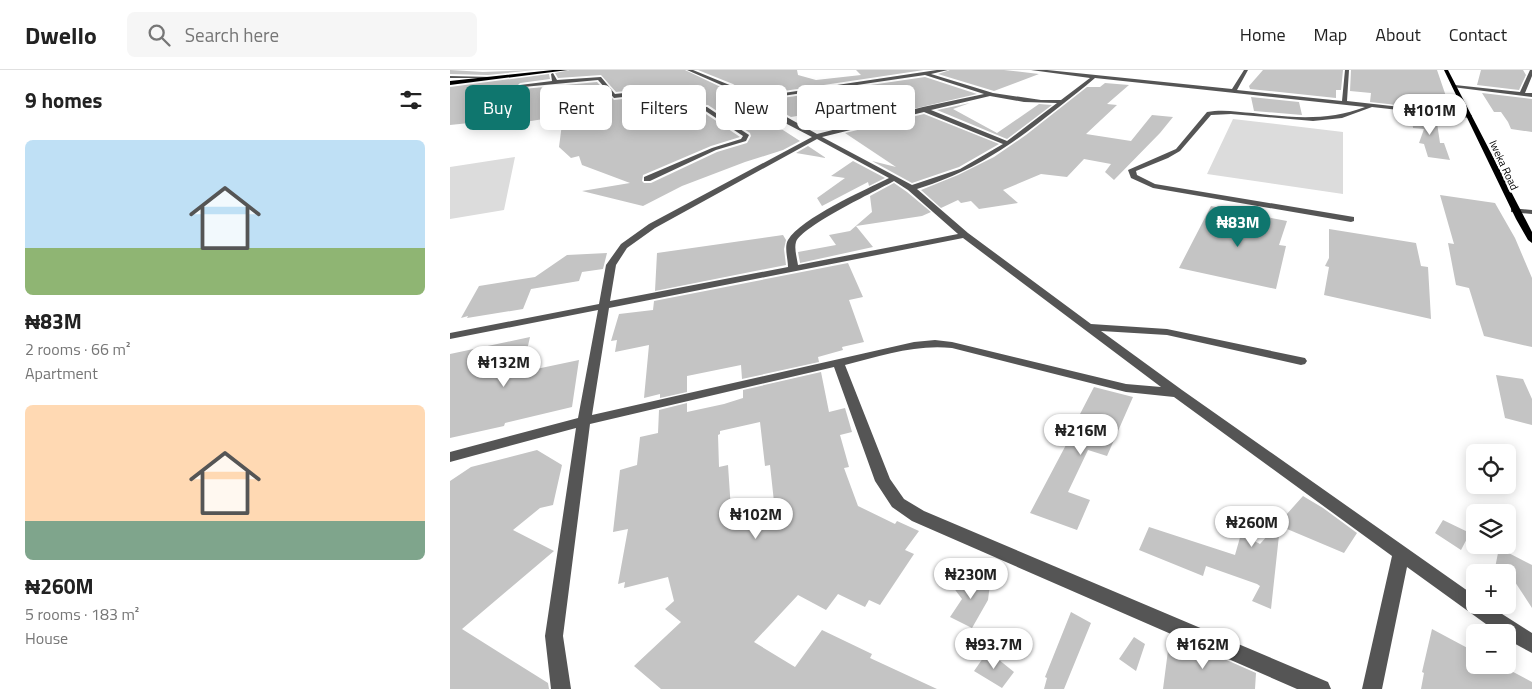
<!DOCTYPE html>
<html lang="en">
<head>
<meta charset="utf-8">
<style>
	:root { --surface:#fff; --page:#f6f6f6; --text:#222; --muted:#767676; --line:#e0e0e0; --accent:#0f766e }
	body { margin:0; font-family:"Titillium Web",sans-serif; background:var(--page); color:var(--text); height:100vh; display:flex; flex-direction:column; font-size:19px; white-space:nowrap }
	* { box-sizing:border-box; margin:0 }
	p { font-size:16px; color:var(--muted) }
	.icon { flex:none; width:28px; height:28px; fill:none; stroke:currentColor; stroke-width:2; stroke-linecap:round; stroke-linejoin:round }
	.map { position:relative; flex:1; overflow:hidden }
	.drawer { display:flex; flex-direction:column; background:var(--surface); width:450px }
	.drawer>* { flex:none }
	.banner { position:absolute; left:15px; top:15px; width:475px; height:45px; display:flex; gap:10px }
	.buttons { position:absolute; left:1016px; top:374px; display:grid; gap:10px }
	.buttons a { display:grid; place-items:center; width:50px; height:50px; border-radius:8px; background:var(--surface); box-shadow:0 2px 12px #0003; font-size:25px }
	.price { position:absolute; translate:-50% -42px; padding:0 11px; border-radius:18px; background:#fff; color:#222; font-size:16px; line-height:32px; filter:drop-shadow(0 1px 2px #0008) }
	.price::after { content:''; position:absolute; left:50%; top:30px; width:15px; height:11px; margin-left:-8px; background:inherit; clip-path:polygon(0 0,100% 0,50% 100%) }
	.price.selected { background:var(--accent); color:#fff }
	ul { padding:0; list-style:none }
	li { display:grid; align-content:center; gap:10px; height:265px; padding:0 25px }
	li span { display:grid; place-items:center; height:155px; border-radius:8px; color:#555 }
	li>.icon { margin-inline-start:auto }
	span .icon { width:90px; height:90px; fill:#fffc; stroke-width:1 }
	li b { font-size:21px }
	h2 { display:flex; justify-content:space-between; align-items:center; height:60px; padding:0 25px; font-size:21px }
	.tag { padding:0 18px; border-radius:8px; background:var(--surface); box-shadow:0 2px 12px #0003; font-size:18px; line-height:45px }
	.tag.selected { background:var(--accent); color:#fff }
	header { display:flex; align-items:center; gap:30px; box-sizing:border-box; height:70px; padding:0 25px; background:var(--surface); border-bottom:1px solid var(--line) }
	header strong { font-size:24px }
	nav { display:flex; gap:28px; margin-inline-start:auto; font-size:18px }
	.search { width:350px; height:45px; background:var(--page); display:flex; align-items:center; gap:12px; box-sizing:border-box; padding:0 18px; border-radius:8px; color:var(--muted); font-size:19px }
	main { display:flex; flex:1; min-height:0 }
	.map>svg:first-child { display:block }
</style>
</head>
<body>
<header>
<strong>Dwello</strong>
<div class="search"><svg class="icon" aria-label="search" viewBox="0 0 24 24"><circle cx="10" cy="10" r="6"/><path d="M15 15l6 6"/></svg>Search here</div>
<nav><a>Home</a><a>Map</a><a>About</a><a>Contact</a></nav>
</header>
<main>
<section class="drawer">
<h2>9 homes<svg class="icon" aria-label="filters" viewBox="0 0 24 24"><path d="M4 7h16M4 17h16"/><circle cx="9" cy="7" r="2"/><circle cx="15" cy="17" r="2"/></svg></h2>
<ul>
<li><span style="background:linear-gradient(#bfe0f5 70%,#8fb573 0)"><svg class="icon" aria-label="home" viewBox="0 0 24 24"><path d="M3 11l9-7 9 7M6 9v11h12V9"/></svg></span><div><b>₦83M</b><p>2 rooms · 66 m²</p><p>Apartment</p></div></li>
<li><span style="background:linear-gradient(#ffd9b3 75%,#7fa58c 0)"><svg class="icon" aria-label="home" viewBox="0 0 24 24"><path d="M3 11l9-7 9 7M6 9v11h12V9"/></svg></span><div><b>₦260M</b><p>5 rooms · 183 m²</p><p>House</p></div></li>
</ul>
</section>
<div class="map">
<svg width="1082" height="619" viewBox="0 0 1082 619">
	<rect width="100%" height="100%" fill="#fff"/>
	<path fill="#dcdcdc" d="M783 49 893 62V124L757 104Z
		M65 87 54 140 0 149V97Z"/>
	<path fill="#c4c4c4" fill-rule="evenodd" d="M0 0 33 2 85 0 38 5 0 4Z
		M120 0H235L277 20 326 50 319 51 350 71 333 80 295 92 232 116 193 136 132 121 180 113 132 95 129 86 121 88 109 77 113 46 68 53V48L0 55V17L99 4 100 9 70 13 68 15 73 19 147 12 164 30 209 25 220 31 221 36 228 41 253 42 290 67 261 76 193 105 192 111 194 113H201L267 82 297 73 301 66 300 63 258 35 231 33 228 26 211 17 166 22 151 5 108 8 105 3Z
		M248 0H347L348 5 366 10 411 5 406 0H474L301 26 283 14Z
		M500 0H554L589 4 544 21 488 4Z
		M813 0H893L891 20H886V28L800 19 799 16Z
		M901 0H987L1001 41 920 32 921 23 900 21Z
		M1031 0H1073L1076 5 1069 20 1027 15Z
		M475 7 527 24 386 57 365 43 341 47 312 31Z
		M655 13 679 15 657 34 667 35 636 64 681 71 702 45 723 47 710 63 664 110 655 102 661 94 634 89 617 107 591 104 553 120 568 133 529 139 521 131 511 133 508 130 491 138 471 120 508 105 544 87 576 65 637 17H650Z
		M1032 23 1082 29V62L1061 59 1058 52 1051 42H1044Z
		M801 27 849 32 852 45 804 41Z
		M520 33 503 39 547 63 589 34 602 35 557 69 487 40Z
		M962 43 986 46 990 73H994L1000 90 978 87 974 74 969 73 974 59 963 58Z
		M474 44 549 74 509 97 462 113 422 91 446 97 395 63Z
		M358 76 376 88 346 83Z
		M403 91 435 108 419 116 418 112 372 136 367 128 395 108 381 106Z
		M444 113 457 122 481 142 472 146 406 156 423 177 350 193 348 182 386 175 379 165 400 161 422 142 420 126Z
		M990 125 1045 133 1065 168 1082 208V277L1034 266 1019 218 1006 215 998 173 1004 174Z
		M761 136 837 151 829 175 836 176 826 219 729 198Z
		M879 159 966 173 971 196 978 197 981 249 874 225 879 197 875 196 879 188Z
		M333 165 336 170 334 179 336 195 205 221 207 183Z
		M157 183 153 199 132 202 129 211 81 219 73 239 17 248 18 246 11 248 29 216 85 207 117 185Z
		M398 193 413 227 399 230 414 272 392 277 393 280 368 287 369 292 292 309 291 295 237 306V322L210 328V324L194 328 199 275 165 282 167 270 161 271 169 244 203 240 204 231Z
		M80 267 72 302 129 290 122 337 55 353 54 356 0 368V284Z
		M371 302 379 342 395 338 402 362 390 365 399 397 394 398 408 436 445 454 447 451 469 461 455 480 464 484 430 535 419 530 415 537 388 524 376 540 348 525 304 572 345 597 372 560 422 584 420 588 487 619H211L184 596 231 552 215 539 224 531 218 507 174 518 175 512 168 514 178 459 163 462 170 400 187 395 190 367 208 363 209 340 237 333V342L274 334 293 328V320ZM310 352 315 396 320 395 325 441 282 455 278 395 269 397 268 365 270 364V361Z
		M1046 305 1073 309 1082 329V355L1055 348Z
		M644 317 683 327 657 386 638 380 618 422 640 430 627 460 580 443 617 373H615Z
		M87 380 112 395 103 435 90 438 63 460 104 481 12 559 98 613 99 619H0V411L21 397Z
		M853 426 873 438 907 463 894 483 830 456 821 539 802 531 810 516 807 514 756 496 753 506 689 480 699 457 785 485 791 464 810 474Z
		M993 450 1020 463 1011 480 985 463Z
		M1049 478 1082 495V538L1065 512 1058 507V502H1051L1045 498Z
		M514 504 540 514 538 530 522 558 500 547 512 529 503 517Z
		M621 542 641 553 614 619H594L597 608 595 607Z
		M982 559 1025 582V595H1050L1082 612V619H971L974 603 972 602Z
		M720 565 806 603 805 619H713Z
		M684 567 695 574 686 601 669 589Z
		M538 581 564 602 552 618 524 601Z"/>
	<g fill="none" stroke-linecap="round" stroke-linejoin="round">
		<path fill="#555" fill-rule="evenodd" d="M237 0H243L282 16 301 28 487 0H498L481 4 543 23 591 30H611L640 8 581 0H597L782 19 794 0H798L787 20 892 31 895 0H899L897 31 1022 45 1020 48 922 37 892 48 863 51 781 44 761 45 730 81 718 88 686 101 687 105 705 114 904 147V151L901 152 703 118 681 108 678 100 726 79 757 42C773 39 788 42 803 43 841 48 879 51 915 37L645 8C634 18 621 27 609 37 561 75 527 100 467 119L518 163 641 254 717 259 855 288 857 291 855 294 851 295 717 265 651 261 732 320 1025 526V535H1038L1082 563V583L1058 570V562H1047L957 497 932 619H912L942 486 724 327 676 322 502 278C466 274 430 286 395 295L440 409 454 429 474 441 878 612 881 619H847L462 451 442 437 425 411 384 297 140 354 113 566 121 619H101L95 566 126 358 0 392V382L128 348 148 240 0 269V263L149 234 156 195 171 174 199 154 362 67 337 54 278 18ZM475 5 534 24 473 37 367 64 306 30ZM540 26 574 32 607 33 557 71 481 40ZM474 42 553 74 510 99 462 115 372 67ZM367 69 439 108C415 120 351 148 338 170 334 177 338 189 338 197L160 231 166 195 177 178 205 158ZM444 111 458 120 508 164 348 195C347 188 344 179 346 172 352 156 426 121 444 111ZM513 168 711 317 676 314 502 272 485 270 464 272 142 345 159 238Z
			M1080 0H1082V6L1075 23H1082V27L1002 17 1005 15 1070 22Z
			M103 3 107 10 151 7 165 24 210 19 227 28 228 33 230 35 257 37 299 65 296 71 266 80 200 111H194V107L262 78 291 69 293 66 254 40 229 39 222 34V30L209 23 164 28 148 10 73 17 70 15 102 11 101 4Z
			M0 6 41 7 43 8H0Z
			M1061 138 1082 140V144L1061 142Z"/>
		<path fill="#000" fill-rule="evenodd" d="M103 0H118L0 15V11Z
			M994 0H998L1082 162V173L1078 170 1066 149Z"/>
	</g>
	<g text-anchor="middle" dominant-baseline="central" stroke-width="4.5" stroke-linejoin="round" paint-order="stroke">
		<g font-size="11" fill="#000" stroke="#fff">
			<text transform="translate(1054 95) rotate(65)">Iweka Road</text>
		</g>
	</g>
</svg>
<div class="buttons">
<a><svg class="icon" aria-label="locate" viewBox="0 0 24 24"><circle cx="12" cy="12" r="6"/><path d="M12 2v4M12 18v4M2 12h4M18 12h4"/></svg></a>
<a><svg class="icon" aria-label="layers" viewBox="0 0 24 24"><path d="M12 4l9 5-9 5-9-5zM3 14l9 5 9-5"/></svg></a>
<a>+</a>
<a>−</a>
</div>
<b class="price" style="left:980px;top:66px">₦101M</b>
<b class="price selected" style="left:788px;top:178px">₦83M</b>
<b class="price" style="left:54px;top:318px">₦132M</b>
<b class="price" style="left:631px;top:386px">₦216M</b>
<b class="price" style="left:306px;top:470px">₦102M</b>
<b class="price" style="left:802px;top:478px">₦260M</b>
<b class="price" style="left:521px;top:530px">₦230M</b>
<b class="price" style="left:544px;top:600px">₦93.7M</b>
<b class="price" style="left:753px;top:600px">₦162M</b>
<div class="banner">
<a class="tag selected">Buy</a>
<a class="tag">Rent</a>
<a class="tag">Filters</a>
<a class="tag">New</a>
<a class="tag">Apartment</a>
</div>
</div>
</main>
</body>
</html>
